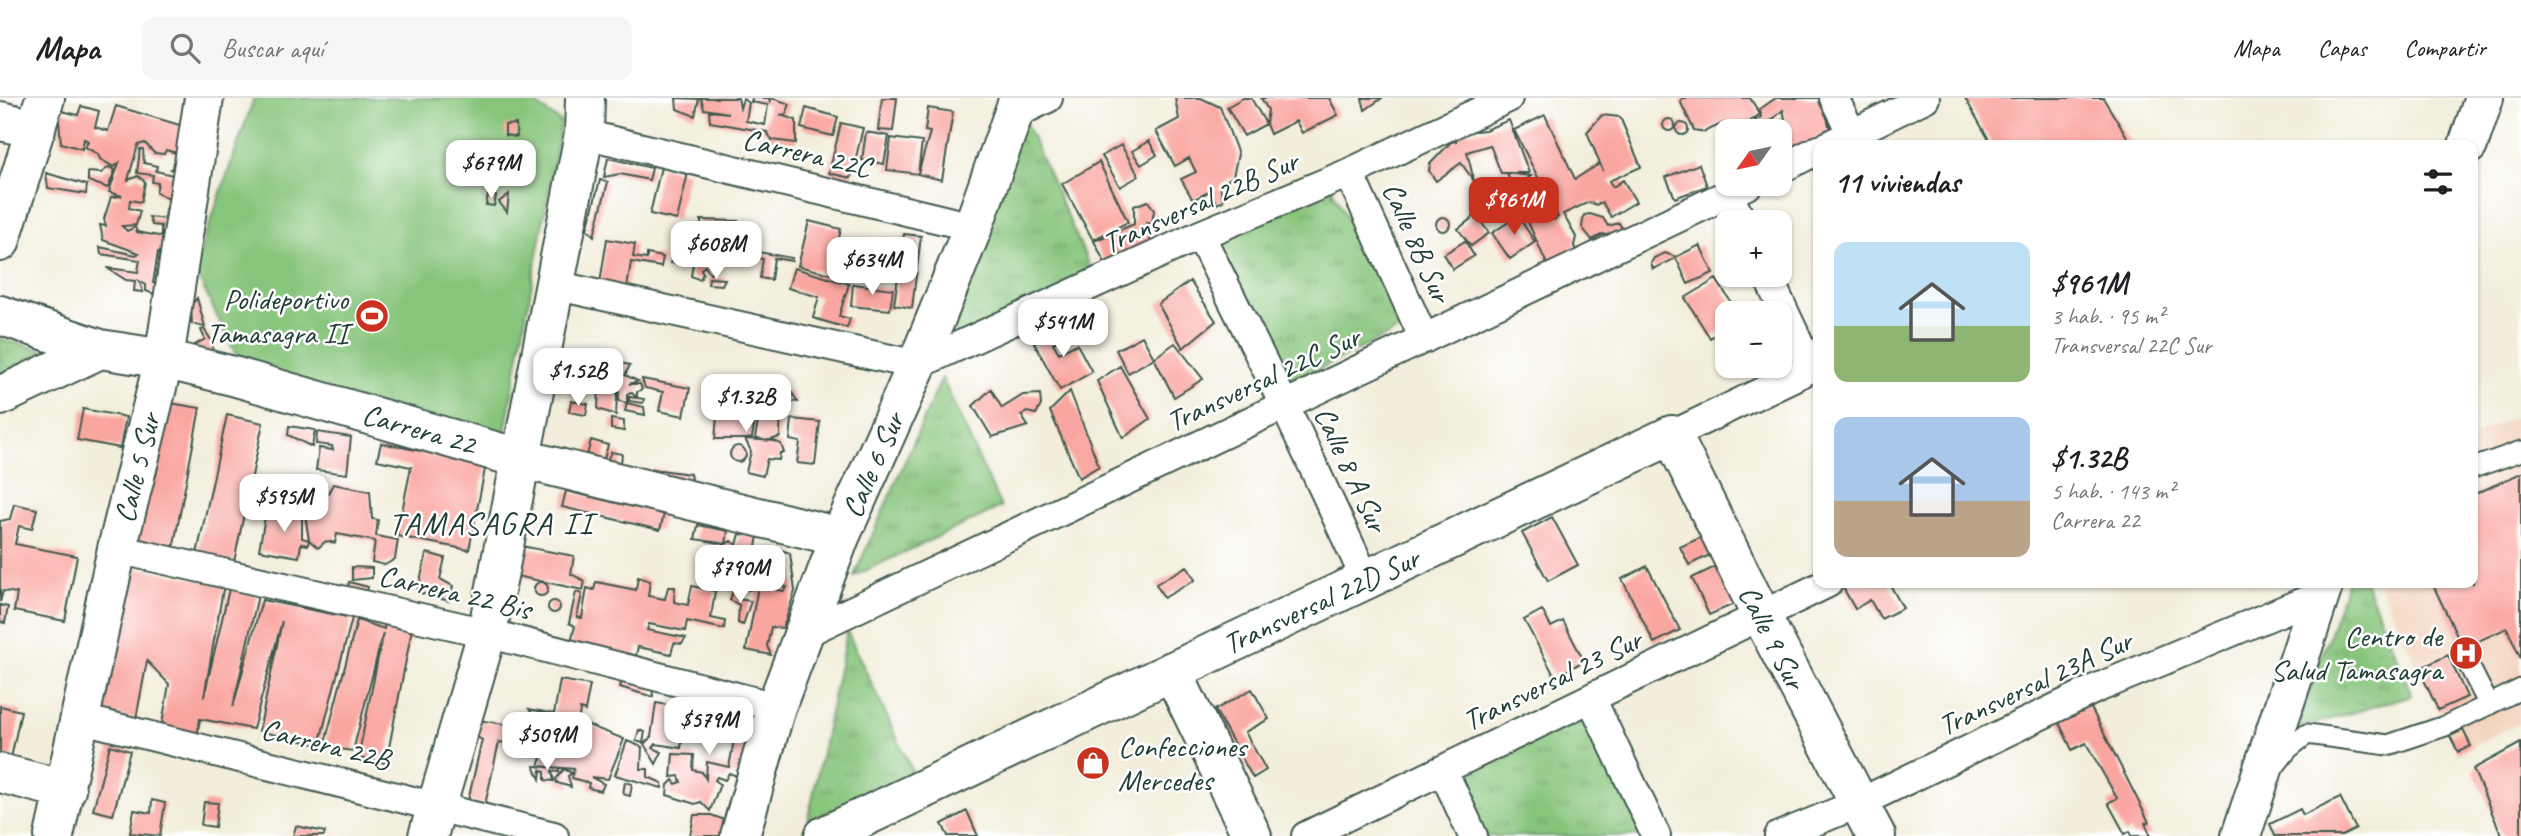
<!DOCTYPE html>
<html lang="es">
<head>
<meta charset="utf-8">
<style>
	:root { --surface:#fff; --page:#f6f6f6; --text:#202124; --muted:#757577; --line:#e0e0e0; --accent:#c8321e }
	body { margin:0; font-family:Caveat,sans-serif; background:var(--page); color:var(--text); height:100vh; display:flex; flex-direction:column; font-size:26px; white-space:nowrap }
	* { box-sizing:border-box; margin:0 }
	p { font-size:23px; color:var(--muted) }
	.icon { flex:none; width:38px; height:38px; fill:none; stroke:currentColor; stroke-width:2; stroke-linecap:round; stroke-linejoin:round }
	.map { position:relative; flex:1; overflow:hidden }
	.drawer { position:absolute; left:1813px; top:42px; width:665px; height:448px; display:flex; flex-direction:column; background:var(--surface); border-radius:14px; box-shadow:0 2px 5px #0004 }
	.drawer>* { flex:none }
	.needle { width:46px; rotate:237deg }
	.tools { position:absolute; left:1715px; top:21px; display:grid; gap:14px }
	.tools a { display:grid; place-items:center; width:77px; height:77px; border-radius:14px; background:var(--surface); box-shadow:0 2px 5px #0004; font-size:35px }
	.price { position:absolute; translate:-50% -60px; padding:0 16px; border-radius:14px; background:#fff; color:#222; font-size:23px; line-height:46px; filter:drop-shadow(0 2px 4px #0008) }
	.price::after { content:''; position:absolute; left:50%; top:42px; width:21px; height:16px; margin-left:-10px; background:inherit; clip-path:polygon(0 0,100% 0,50% 100%) }
	.price.on { background:var(--accent); color:#fff }
	ul { padding:0; list-style:none }
	li { display:flex; align-items:center; gap:21px; height:175px; padding:0 21px }
	li span { display:grid; place-items:center; flex:none; width:196px; height:140px; border-radius:14px; color:#555 }
	li>.icon { margin-inline-start:auto }
	span .icon { width:84px; height:84px; fill:#fffc; stroke-width:1 }
	li b { font-size:30px }
	h2 { display:flex; justify-content:space-between; align-items:center; height:84px; padding:0 21px; font-size:30px }
	header { display:flex; align-items:center; gap:42px; box-sizing:border-box; height:98px; padding:0 35px; background:var(--surface); border-bottom:2px solid var(--line) }
	header strong { font-size:33px }
	nav { display:flex; gap:38px; margin-inline-start:auto; font-size:24px }
	.search { width:490px; height:63px; background:var(--page); display:flex; align-items:center; gap:18px; box-sizing:border-box; padding:0 24px; border-radius:14px; color:var(--muted); font-size:26px }
	.map>svg:first-child { display:block }
</style>
</head>
<body>
<header>
<strong>Mapa</strong>
<div class="search"><svg class="icon" aria-label="search" viewBox="0 0 24 24"><circle cx="10" cy="10" r="6"/><path d="M15 15l6 6"/></svg>Buscar aquí</div>
<nav><a>Mapa</a><a>Capas</a><a>Compartir</a></nav>
</header>
<div class="map">
<svg width="2521" height="738" viewBox="0 0 2521 738">
	<defs>
		<pattern id="grass-tufts" width="24" height="20" patternUnits="userSpaceOnUse" patternTransform="scale(1.75)"><rect width="24" height="20" fill="#87c57b"/><path d="M3 7l-1-3M5 7V3M7 7l1-3M15 17l-1-3M17 17v-4M19 17l1-3" fill="none" stroke="#6ea166"/></pattern>
	</defs>
	<rect width="100%" height="100%" fill="#fff"/>
	<filter id="ink" filterUnits="userSpaceOnUse"><feTurbulence type="fractalNoise" baseFrequency=".0143" numOctaves="2"/><feDisplacementMap in="SourceGraphic" scale="14" xChannelSelector="R" yChannelSelector="G"/><feConvolveMatrix kernelMatrix="1 2 1 2 8 2 1 2 1" color-interpolation-filters="sRGB"/></filter>
	<filter id="wash" filterUnits="userSpaceOnUse"><feTurbulence type="fractalNoise" baseFrequency=".00686" numOctaves="4" result="noise"/><feDisplacementMap in="SourceGraphic" scale="28" xChannelSelector="R" yChannelSelector="G"/><feGaussianBlur stdDeviation="1.57" result="paint"/><feColorMatrix in="noise" values="0 0 0 0 0 0 0 0 0 0 0 0 0 0 0 0 0 1.4 0 .05"/><feComposite in="paint" operator="in"/></filter>
	<g filter="url(#wash)">
		<rect width="100%" height="100%" fill="#f2eedb"/>
		<path fill="#f3d4be" d="M2521 316V625L2458 655 2378 485H2473V338Z"/>
		<path fill="url(#grass-tufts)" stroke="#538158" stroke-width="2" d="M1024 21 1095 180 948 244Z
			M1329 85 1402 230 1289 286 1217 141Z
			M0 241 44 252 0 278Z
			M942 280 1001 409 854 478Z
			M2347 485H2366L2412 597 2297 631Z
			M847 533 916 681 808 722Z
			M1585 617 1644 738H1485L1456 679Z"/>
		<path fill="#87c57b" stroke="#538158" stroke-width="2" d="M254 0H527L561 24 503 345 240 265 194 171Z"/>
		<g id="blocks">
			<path fill="#faa6a0" d="M676 0 699 1 695 18 677 11Z
				M701 0H738L740 10 743 1 749 5 746 23 765 27 768 7 751 4 752 0H769L770 4 772 0 790 6 786 16 780 17 796 22V45L772 42 767 34 710 24 709 13 729 15 704 11Z
				M882 0H897L893 33 878 32Z
				M1175 0H1201L1220 9 1238 56 1233 78 1220 88 1223 103 1217 106 1210 93 1193 102 1181 81 1196 74 1189 60 1175 68 1156 33 1179 21Z
				M1243 0H1251L1266 26 1268 12 1261 0H1329L1338 17 1302 35 1296 23 1270 36 1266 26 1244 38 1227 9Z
				M1362 0H1382L1365 12Z
				M1683 0H1750L1760 16 1737 33H1725L1724 25 1704 34 1694 32 1680 3Z
				M1776 0H1823L1830 32 1793 54 1780 23 1785 20 1783 12 1763 30 1755 22 1761 19 1760 11Z
				M1965 0H2103L2132 47H1992Z
				M81 8 99 13 95 29 108 33 116 8 183 28 189 76 171 71 183 57 166 52 164 56 154 55 145 45 138 47 128 82 138 78 145 84 141 104 130 102 129 110 140 113 136 127 122 128 127 133 135 129 137 134 170 140 167 156 158 154 153 185 158 186 154 196 146 193V187L139 183 143 194 134 193 135 183 126 182 107 170 138 174 140 162 101 156 100 149 136 157 139 155 103 142 100 127 106 128 104 121 111 99 122 98 109 94 119 65 114 69 100 61 98 56 85 49 88 43 84 41 82 51 61 45 58 12 78 17Z
				M806 10 838 19 833 38 801 30Z
				M928 10 953 14 942 82 918 76 930 34 925 33Z
				M1545 17 1575 81 1599 66 1603 73 1587 34 1602 17 1620 19 1641 69 1609 83 1613 89 1623 82 1636 104 1611 119 1602 104 1596 107 1589 104 1563 116 1576 139 1574 148 1580 162 1551 175 1528 124 1548 115 1554 122 1558 119 1514 32Z
				M1663 27a6 6 0 1 1 12 0a6 6 0 1 1-12 0Z
				M1509 22 1529 75H1507L1531 78 1519 87 1533 84 1550 111 1530 121 1519 99 1505 105 1509 112 1493 120 1485 103 1504 94 1507 97 1513 93 1507 75H1501L1490 47 1467 54 1474 83 1461 65 1436 83 1429 73 1430 66 1451 44 1456 43 1454 35 1485 32Z
				M1676 31a6 6 0 1 1 12 0a6 6 0 1 1-12 0Z
				M841 25 863 30 851 80 829 75Z
				M516 26 517 39 505 37V27Z
				M866 34 889 38 884 66 862 62Z
				M1726 34 1727 37V48L1720 47 1719 41Z
				M891 40 922 44 918 76 887 72Z
				M1149 43 1157 57 1141 67 1132 53Z
				M1121 47 1139 78 1120 89 1102 58Z
				M140 51H143L144 65 157 68 156 73 185 80 180 106 156 95 158 85 152 84 153 77 137 75Z
				M608 60 652 70 649 82 620 76 604 79Z
				M1099 64 1128 124 1093 142 1062 86Z
				M1699 66 1707 88 1675 100 1666 79Z
				M109 69 115 72 108 90 88 83V74L101 75Z
				M661 69 688 75 677 122 650 116Z
				M46 75 87 87 86 96 48 90Z
				M600 82 608 84 594 138 587 131Z
				M509 96 507 114 499 104Z
				M488 97 496 98 494 108 486 107Z
				M1148 103 1154 112 1152 126 1146 125 1154 156 1110 175 1094 143 1134 126V108Z
				M167 105 178 110 175 139 161 137V128L152 127 149 119 164 121Z
				M1590 116 1603 120 1608 128 1619 125 1624 134 1611 140 1603 136 1592 142 1582 129 1584 117Z
				M1476 117 1489 135 1471 148 1458 131Z
				M1518 118 1535 144 1510 161 1492 135Z
				M1436 126a7 7 0 1 1 14 0a7 7 0 1 1-14 0Z
				M701 122 738 123V137L701 136Z
				M809 123 841 131 831 176 798 168Z
				M904 136 921 138 912 210 894 207Z
				M713 139H718L712 173 710 176 705 168 701 171 703 175 700 182 691 178 697 141 709 146Z
				M607 141 635 146 633 159 647 161V156L663 159 661 169 631 164 626 196 599 191Z
				M1465 143 1474 158 1453 171 1444 156Z
				M1700 147 1713 175 1688 186 1676 160 1653 171 1651 165 1654 160 1665 155 1676 159Z
				M735 150 792 160V163L774 160 771 182 760 180 763 161 742 157 739 164 734 163Z
				M684 156 685 164 671 165V157Z
				M862 160 893 164 891 177 860 173Z
				M794 170 849 186 839 218 850 221 847 230 813 220 819 199 788 190Z
				M709 180 725 181 722 187 708 186Z
				M1716 181 1738 215H1727V229L1710 240 1685 200Z
				M1190 183 1216 223 1183 250 1158 206Z
				M853 186 893 191 890 212 851 208Z
				M197 200 205 229 192 226 191 207Z
				M1067 227 1072 235 1053 245 1059 255 1077 246 1092 274 1060 292 1034 245Z
				M204 231 213 245 212 254 193 252V248L205 241 201 232Z
				M1142 238 1154 260 1128 275 1116 252Z
				M1175 245 1203 281 1174 299 1154 260Z
				M615 264 630 267 625 277 638 283 629 286H640L642 291 637 294V300L644 301 643 305 629 303V299L637 300 631 294 627 296V305L619 303 618 280 616 317 598 311 600 270 618 276Z
				M1120 268 1150 321 1123 340 1097 283Z
				M642 281 690 290 684 318 659 313 663 294 645 290Z
				M991 291 1002 310 1023 297 1040 296 1041 307 1036 316 1027 314 1021 317 1028 328 992 339 973 308Z
				M790 292 798 304 781 303 780 339 767 343 755 340 763 296 780 299Z
				M1070 293 1099 368 1079 380 1050 313Z
				M712 300 757 308 752 340 745 341 774 343 781 346 784 355H780L779 362 767 361 763 378 746 374 751 353 745 341H715L717 318 730 319 731 312 717 311Z
				M571 303 588 306 586 317 569 314Z
				M170 305 200 310 173 452 132 444 145 376 156 378Z
				M627 305 644 309 645 317 625 313Z
				M83 311 126 319 120 350 77 342Z
				M227 317 263 325 234 464 197 456Z
				M611 321 624 323V333L611 331Z
				M792 321 820 324 815 367 797 365 800 344 790 342Z
				M289 328 315 332 312 349 288 337Z
				M317 334 351 339 347 376 316 372 319 350 333 352 332 348 316 346Z
				M591 342 608 347 604 361 583 373Z
				M381 345 486 366 469 452 397 438 411 369 377 362Z
				M730 356a8 8 0 1 1 16 0a8 8 0 1 1-16 0Z
				M611 354 622 356 620 374 603 371Z
				M653 371 690 376 692 386 651 388Z
				M2521 375V561L2507 530 2463 550 2432 485H2473V397Z
				M298 382 307 385 308 407 284 404 276 396 296 398 297 395 278 394 276 388 296 389Z
				M333 386 370 393 372 421 378 422 376 438 398 442 395 461 385 467 372 464 375 443 337 436 335 445 326 443 318 450 309 442 304 410 318 413Z
				M566 393 664 416 660 432 562 409Z
				M14 406 37 411 32 431 19 428 15 446 77 458 65 523 14 513 17 495 3 493 0 504V423L10 421Z
				M292 410 302 417V440L309 442 308 447 301 446 299 459 259 452 265 419 278 421 281 414Z
				M1552 419 1578 467 1548 483 1522 435Z
				M698 427 728 433 726 446 695 441Z
				M740 436 758 438 756 449 763 458 782 466 779 470 771 467 770 471 781 474 784 463 769 458 772 449 790 455 795 493 783 530 771 529 767 548 771 557 746 552 758 489 784 493 787 489 749 480 752 491 748 492 746 484 735 482 739 477 731 476V466L743 463 752 468 753 465 725 456 721 449 731 443 737 447Z
				M1706 437 1714 455 1689 467 1680 449Z
				M521 448 574 458 571 476 585 483 583 492 516 478Z
				M427 455 445 460 440 481 453 488 449 503 417 494Z
				M118 466 224 486 204 599 229 491 258 497 233 609 262 502 352 520 319 647 259 633 282 523 253 631 200 621 197 638 161 632 169 586 147 563 136 621 91 613Z
				M1721 466 1739 504 1709 517 1692 480Z
				M1187 468 1195 482 1164 500 1156 486Z
				M1647 468 1680 532 1654 545 1622 481Z
				M352 469 372 470V480L352 482Z
				M638 479 650 483 648 498 665 501 668 489H675L674 504 688 507 692 488 715 493 711 520 725 523 724 531 687 523 685 533 649 526 647 532 686 540 682 546 674 545 671 556 638 549 633 569 568 555 575 528 569 525 576 494 582 496 577 519 582 520 587 490 594 492 596 484 636 492Z
				M534 491a7 7 0 1 1 14 0a7 7 0 1 1-14 0Z
				M349 484 368 489 366 498 347 494Z
				M1844 485H1889L1903 510 1881 521 1870 502 1855 511 1841 486Z
				M735 487 743 494 737 501 751 503 743 527 738 525 739 507 730 502Z
				M548 509a6 6 0 1 1 12 0a6 6 0 1 1-12 0Z
				M0 507 8 509 5 525 0 524Z
				M1542 512 1551 529 1563 523 1584 563 1555 579 1524 522Z
				M357 522 384 531 385 526 412 531 386 665 358 660 383 535 353 653 324 649Z
				M2448 557 2467 599 2438 612 2419 571Z
				M624 577 652 585 653 599 620 589Z
				M560 582 590 587 585 613 580 611 578 627 536 621 529 611 554 616Z
				M1252 591 1269 621 1245 634 1266 672 1253 680 1215 612Z
				M688 592 721 599 722 622 741 628 734 611 752 625 742 680 729 675 725 682 717 679 715 682 720 686 710 713 701 704 695 706 667 697 668 687 673 682 676 686 681 684 679 678 671 679 673 656 694 657 693 672 702 674 706 681 707 664 729 669 735 637 718 632 713 613 682 605Z
				M656 605 687 610 681 650 656 646 653 650 662 654 656 666 644 646 651 639Z
				M2089 606 2149 724 2145 725 2151 738H2132L2130 733 2125 736 2108 705 2117 700 2086 645 2072 652 2057 620Z
				M0 608 21 613 11 660 0 657Z
				M477 622 518 628 515 646 499 644 485 707 468 703 482 642 474 637Z
				M549 623 583 630 588 627 624 641 608 681 591 679 604 686 601 693 588 690 589 685 572 680 574 671 538 668 542 657 525 653 527 644 544 650Z
				M639 632 645 634 643 645 636 643Z
				M2463 632 2471 648 2458 654 2450 638Z
				M627 643 642 649 641 671H648V679L662 685V690L615 677Z
				M2521 645V738H2502L2473 671Z
				M110 647 130 653 113 717 93 712Z
				M534 668 559 670V674L552 673 554 683 545 682V674L541 672 540 681Z
				M564 671 572 675 568 678 571 689 557 685 556 681Z
				M625 684 632 686 630 698 623 696Z
				M2340 699 2356 731 2342 738H2275L2270 726 2300 711 2303 717Z
				M152 702 165 705 160 738 130 735 134 712 151 715Z
				M204 704 218 705 215 729 201 727Z
				M967 713 978 738H948L942 726Z
				M694 717H711L728 723 723 738H690Z
				M296 728 325 734 324 738H293Z"/>
		</g>
	</g>
	<g filter="url(#ink)">
		<use href="#blocks" fill-opacity="0" stroke="#3f584d" stroke-width="2"/>
		<g fill="none" stroke-linecap="round" stroke-linejoin="round">
			<g stroke="#3f584d" stroke-width="23">
				<path id="service" d="M2473 370 2521 353
					M2465 560 2489 607
					M2273 670 2288 651 2307 636 2388 647 2445 628 2521 591"/>
			</g>
			<g stroke="#3f584d" stroke-width="32">
				<path id="pedestrian" d="M1834 0 1852 36
					M1013 17 1048 0
					M584 36 973 129
					M1829 47 1925 0
					M1780 71 1818 52
					M1349 75 1424 241
					M1728 96 1742 124
					M1200 137 1285 308 1366 482
					M1767 177 1811 271
					M554 187 917 267 1200 137 1349 75 1508 0
					M1672 337 1818 267
					M117 451 487 535 776 609
					M805 535 1749 86
					M1591 600 1656 738
					M82 621 554 738
					M1443 672 1473 738
					M1306 738 1828 485
					M1779 738 1857 706 2095 591 2320 497"/>
			</g>
			<g stroke="#3f584d" stroke-width="42">
				<path id="minor" d="M0 23 36 31
					M2468 47 2484 0
					M0 144 45 0
					M0 217 100 251 164 261 233 278 522 361 840 439
					M0 298 100 251
					M1172 573 1252 738
					M0 675 66 692
					M54 738 117 451 164 261 204 0
					M428 738 487 535 584 36 585 0
					M740 738 776 609 840 439 917 267 973 129 1019 0
					M824 738 1672 337 1761 517 1876 738
					M2241 738 2324 485"/>
			</g>
			<use href="#service" stroke="#fff" stroke-width="19"/>
			<use href="#pedestrian" stroke="#fff" stroke-width="28"/>
			<use href="#minor" stroke="#fff" stroke-width="38"/>
		</g>
	</g>
	<defs>
		<g id="stadium-disc" transform="scale(1.75)"><circle r="9.5" fill="#c8321e" stroke="#fff"/><path d="M0-5a6.5 5 0 1 0 0 10a6.5 5 0 1 0 0-10ZM-3.5-1.8h7v3.6h-7Z" fill="#fff"/></g>
		<g id="hospital-disc" transform="scale(1.75)"><circle r="9.5" fill="#c8321e" stroke="#fff"/><path d="M-5-5h3v3.5h4V-5h3V5h-3V1.5h-4V5h-3Z" fill="#fff"/></g>
		<g id="shop-disc" transform="scale(1.75)"><circle r="9.5" fill="#c8321e" stroke="#fff"/><path d="M-5-2.5h2.3a2.7 3.5 0 0 1 5.4 0H5L5.5 6h-11ZM-1.5-2.5h3a1.5 2.3 0 0 0-3 0Z" fill="#fff"/></g>
	</defs>
	<g fill-rule="evenodd">
		<use href="#stadium-disc" x="372" y="218"/>
		<use href="#hospital-disc" x="2466" y="555"/>
		<use href="#shop-disc" x="1093" y="665"/>
	</g>
	<g text-anchor="middle" dominant-baseline="central" stroke-width="5" stroke-linejoin="round" paint-order="stroke">
		<g font-size="30" fill="#1f3d34" stroke="#fff">
			<text transform="translate(807 55) rotate(13)">Carrera 22C</text>
			<text transform="translate(1200 104) rotate(-24)">Transversal 22B Sur</text>
			<text transform="translate(1417 144) rotate(66)">Calle 8B Sur</text>
			<text transform="translate(1263 281) rotate(-25)">Transversal 22C Sur</text>
			<text transform="translate(419 331) rotate(16)">Carrera 22</text>
			<text transform="translate(873 367) rotate(-66)">Calle 6 Sur</text>
			<text transform="translate(137 370) rotate(-76)">Calle 5 Sur</text>
			<text transform="translate(1351 371) rotate(65)">Calle 8 A Sur</text>
			<text transform="translate(455 494) rotate(13)">Carrera 22 Bis</text>
			<text transform="translate(1321 503) rotate(-25)">Transversal 22D Sur</text>
			<text transform="translate(1772 539) rotate(63)">Calle 9 Sur</text>
			<text transform="translate(1552 582) rotate(-26)">Transversal 23 Sur</text>
			<text transform="translate(2035 585) rotate(-25)">Transversal 23A Sur</text>
			<text transform="translate(326 646) rotate(14)">Carrera 22B</text>
		</g>
		<g font-size="30" fill="#1f3d34" stroke="#fff" text-anchor="end">
			<text x="348" y="201">Polideportivo<tspan x="348" dy="34">Tamasagra II</tspan></text>
			<text x="2442" y="538">Centro de<tspan x="2442" dy="34">Salud Tamasagra</tspan></text>
			<text x="1118" y="648" text-anchor="start">Confecciones<tspan x="1118" dy="34">Mercedes</tspan></text>
		</g>
		<g font-size="32" letter-spacing="2" fill="#1f3d34" stroke="#fff">
			<text x="491" y="425">TAMASAGRA II</text>
		</g>
	</g>
</svg>
<div class="tools">
<a><svg class="needle" viewBox="-14 -14 28 28"><path d="M0-13l5 13h-10z" fill="#e53935"/><path d="M0 13l5-13h-10z" fill="#757577"/></svg></a>
<a>+</a>
<a>−</a>
</div>
<b class="price" style="left:491px;top:102px">$679M</b>
<b class="price on" style="left:1514px;top:139px">$961M</b>
<b class="price" style="left:716px;top:183px">$608M</b>
<b class="price" style="left:872px;top:199px">$634M</b>
<b class="price" style="left:1063px;top:261px">$541M</b>
<b class="price" style="left:578px;top:310px">$1.52B</b>
<b class="price" style="left:746px;top:336px">$1.32B</b>
<b class="price" style="left:284px;top:436px">$595M</b>
<b class="price" style="left:740px;top:507px">$790M</b>
<b class="price" style="left:709px;top:659px">$579M</b>
<b class="price" style="left:547px;top:674px">$509M</b>
<section class="drawer">
<h2>11 viviendas<svg class="icon" aria-label="filters" viewBox="0 0 24 24"><path d="M4 7h16M4 17h16"/><circle cx="9" cy="7" r="2"/><circle cx="15" cy="17" r="2"/></svg></h2>
<ul>
<li><span style="background:linear-gradient(#bfe0f5 60%,#8fb573 0)"><svg class="icon" aria-label="home" viewBox="0 0 24 24"><path d="M3 11l9-7 9 7M6 9v11h12V9"/></svg></span><div><b>$961M</b><p>3 hab. · 95 m²</p><p>Transversal 22C Sur</p></div></li>
<li><span style="background:linear-gradient(#a9c7e8 60%,#b9a48a 0)"><svg class="icon" aria-label="home" viewBox="0 0 24 24"><path d="M3 11l9-7 9 7M6 9v11h12V9"/></svg></span><div><b>$1.32B</b><p>5 hab. · 143 m²</p><p>Carrera 22</p></div></li>
</ul>
</section>
</div>
</body>
</html>
